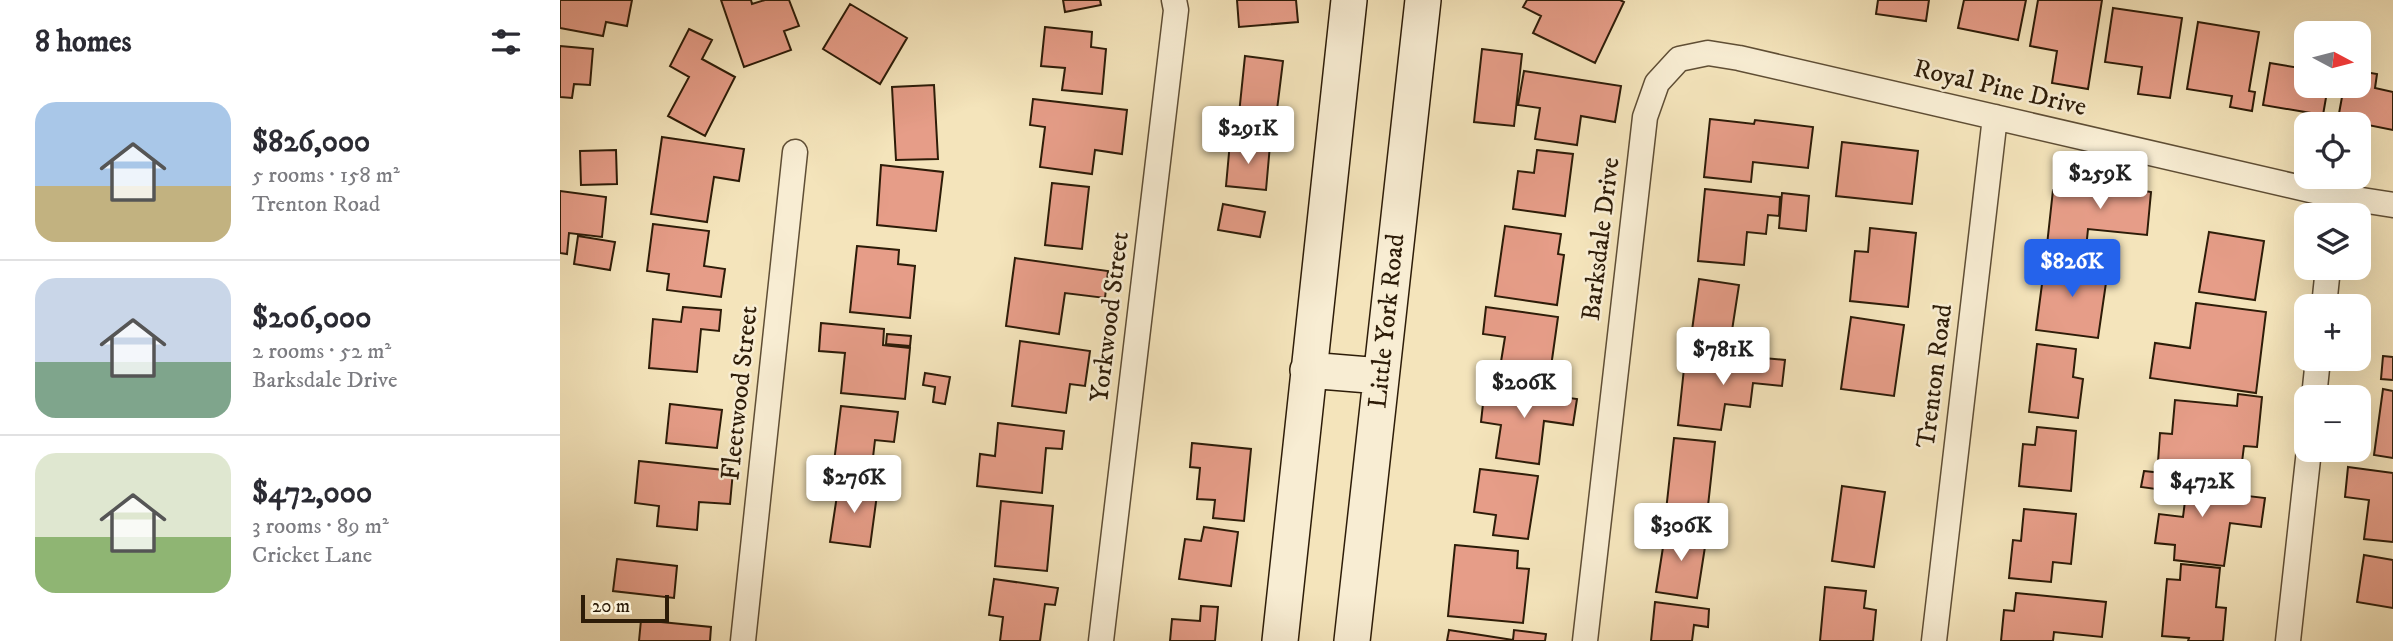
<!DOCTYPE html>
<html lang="en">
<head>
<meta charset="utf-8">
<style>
	:root { --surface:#fff; --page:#f7f7f7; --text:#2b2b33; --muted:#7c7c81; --line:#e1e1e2; --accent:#2563eb }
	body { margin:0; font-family:"IM FELL DW Pica",serif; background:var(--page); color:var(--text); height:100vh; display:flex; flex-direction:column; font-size:26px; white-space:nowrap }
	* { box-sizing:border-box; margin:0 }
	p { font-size:23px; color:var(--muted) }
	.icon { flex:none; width:38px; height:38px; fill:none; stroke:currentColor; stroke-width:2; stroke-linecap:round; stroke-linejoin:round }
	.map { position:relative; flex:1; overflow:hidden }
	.panel { display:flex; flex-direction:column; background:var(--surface); width:560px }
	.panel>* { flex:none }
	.needle { width:46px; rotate:97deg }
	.buttons { position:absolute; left:1734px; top:21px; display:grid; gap:14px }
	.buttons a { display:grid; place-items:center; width:77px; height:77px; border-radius:14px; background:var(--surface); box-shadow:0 7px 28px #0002; font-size:35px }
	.scale { position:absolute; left:21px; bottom:18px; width:88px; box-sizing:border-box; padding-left:7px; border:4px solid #2d1c08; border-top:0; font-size:19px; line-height:24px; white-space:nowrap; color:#2d1c08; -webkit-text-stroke:5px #f8edd3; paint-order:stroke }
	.price { position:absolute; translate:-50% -60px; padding:0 16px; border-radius:7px; background:#fff; color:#222; font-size:23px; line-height:46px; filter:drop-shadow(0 2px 4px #0008) }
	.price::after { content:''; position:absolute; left:50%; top:42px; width:21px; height:16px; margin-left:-10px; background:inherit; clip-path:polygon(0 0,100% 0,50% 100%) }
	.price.active { background:var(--accent); color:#fff }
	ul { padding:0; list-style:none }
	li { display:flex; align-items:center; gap:21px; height:175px; padding:0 35px }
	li+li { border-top:2px solid var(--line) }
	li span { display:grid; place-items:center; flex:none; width:196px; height:140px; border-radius:21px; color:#555 }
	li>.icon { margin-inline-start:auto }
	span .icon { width:84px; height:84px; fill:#fffc; stroke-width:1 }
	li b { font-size:30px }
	h2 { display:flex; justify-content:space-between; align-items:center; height:84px; padding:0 35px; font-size:30px }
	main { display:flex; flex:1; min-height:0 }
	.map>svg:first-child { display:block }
</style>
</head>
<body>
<main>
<section class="panel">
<h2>8 homes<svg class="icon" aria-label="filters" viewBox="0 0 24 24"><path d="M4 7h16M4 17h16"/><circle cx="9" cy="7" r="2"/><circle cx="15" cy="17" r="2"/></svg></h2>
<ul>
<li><span style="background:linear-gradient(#a9c7e8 60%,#c2b280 0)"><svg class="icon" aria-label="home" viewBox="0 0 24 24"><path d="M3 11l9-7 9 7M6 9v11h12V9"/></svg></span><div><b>$826,000</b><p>5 rooms · 158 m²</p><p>Trenton Road</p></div></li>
<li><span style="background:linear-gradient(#c9d6e8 60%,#7fa58c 0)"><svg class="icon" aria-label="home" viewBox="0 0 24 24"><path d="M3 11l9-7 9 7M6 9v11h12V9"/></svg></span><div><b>$206,000</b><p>2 rooms · 52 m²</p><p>Barksdale Drive</p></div></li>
<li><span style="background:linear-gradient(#dfe7d0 60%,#8fb573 0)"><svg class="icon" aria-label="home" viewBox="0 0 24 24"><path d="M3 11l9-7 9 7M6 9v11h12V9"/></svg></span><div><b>$472,000</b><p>3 rooms · 89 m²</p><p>Cricket Lane</p></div></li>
</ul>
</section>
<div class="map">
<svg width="1833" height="641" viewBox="0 0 1833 641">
	<rect width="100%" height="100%" fill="#f4e4bb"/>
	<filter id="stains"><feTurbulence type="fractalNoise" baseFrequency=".00286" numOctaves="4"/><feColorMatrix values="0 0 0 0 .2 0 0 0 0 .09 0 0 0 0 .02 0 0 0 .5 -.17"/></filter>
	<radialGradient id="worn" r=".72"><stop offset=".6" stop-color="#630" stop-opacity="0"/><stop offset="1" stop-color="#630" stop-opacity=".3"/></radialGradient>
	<path fill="#e69d88" stroke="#2d1c08" stroke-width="2" d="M0 0H72L67 26 46 22 43 36 0 28Z
		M161 0H191L192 4 205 0H229L239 26 224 31 231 50 184 67Z
		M503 0H540L541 5 505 12Z
		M677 0H736L738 22 679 27Z
		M967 0H1060L1064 2 1035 63 973 33 981 16 963 7Z
		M1318 0H1369L1366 21 1316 14Z
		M1404 0H1466L1458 40 1398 28Z
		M1478 0H1542L1528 89 1492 83 1497 51 1470 46Z
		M290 4 347 38 320 84 263 49Z
		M1553 8 1622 18 1610 98 1578 94 1582 67 1545 62Z
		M1638 22 1699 32 1689 91 1695 92 1692 111 1670 107 1672 96 1627 89Z
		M485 27 532 32 531 47 546 49 542 94 502 90 505 68 481 66Z
		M129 29 152 40 142 59 175 77 145 136 108 116 129 77 110 66Z
		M0 46 33 49 30 85 14 84 12 98 0 97Z
		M922 49 962 54 954 126 914 122Z
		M685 56 723 61 716 118 679 114Z
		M1710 63 1746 69V86H1768L1763 115 1703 105Z
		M964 71 1061 86 1055 122 1021 116 1017 145 975 139 980 108 958 105Z
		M1799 71 1817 74 1815 88 1833 92V130L1778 119 1784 86H1799Z
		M374 85 378 159 336 160 332 87Z
		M473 99 567 110 562 154 535 150 532 174 480 167 485 127 470 125Z
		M1150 119 1194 124 1195 120 1253 127 1248 168 1193 162 1191 182 1144 177Z
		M102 137 184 149 179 181 154 177 147 222 91 214Z
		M670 142 710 145 706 190 666 186Z
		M1282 142 1358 151 1352 204 1276 196Z
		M56 150 57 184 21 185 20 151Z
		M977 150 1013 154 1005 216 953 209 958 171 974 173Z
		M321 165 383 172 376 231 317 225Z
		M1552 167 1580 170 1578 190 1591 192 1587 235 1528 229 1526 249 1487 245 1493 190 1549 195Z
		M492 183 529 187 522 249 485 245Z
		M1145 189 1220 197 1219 216 1208 215 1206 234 1187 232 1184 265 1138 261Z
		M0 191 46 197 42 237 9 233 7 254 0 253Z
		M1222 193 1249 196 1246 231 1219 228Z
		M663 204 705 212 700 237 658 230Z
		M93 224 149 231 144 266 165 269 161 297 107 290 109 274 87 271Z
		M945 226 1001 234 998 254 1004 255 997 305 935 296Z
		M1310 228 1356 233 1348 307 1290 301 1295 251 1308 252Z
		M1649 232 1704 241 1695 300 1639 292Z
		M18 236 55 242 50 270 14 264Z
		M297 246 339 250 338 264 355 266 350 318 290 312Z
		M455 258 548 271 545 298 505 293 499 334 446 326Z
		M1485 261 1548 269 1538 338 1476 330Z
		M1139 279 1179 285 1169 350 1130 345Z
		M1636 303 1706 312 1696 393 1590 378 1595 343 1630 348Z
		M123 307 161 310 159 331 141 329 137 372 89 368 93 319 121 322Z
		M926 307 998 317 989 381 939 374 945 337 923 334Z
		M1291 317 1344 325 1334 396 1281 389Z
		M261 323 324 329 323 345 350 348 345 399 281 393 285 353 259 351Z
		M327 334 351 336 350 346 326 344Z
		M460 341 530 351 525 386 510 384 506 413 452 406Z
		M1477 344 1516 349 1513 377 1523 379 1518 418 1469 412Z
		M1170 355 1225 360 1222 386 1193 383 1190 407 1165 404 1161 430 1118 425 1125 359 1169 364Z
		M1823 356 1833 357V380L1821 379Z
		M365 373 390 377 385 404 373 402 375 387 363 385Z
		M925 386 1017 399 1013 425 984 421 979 464 936 458 941 425 921 422Z
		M1823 389 1833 391V458L1814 455Z
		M1678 394 1702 397 1697 447 1684 446 1681 470 1598 462 1600 433 1612 434 1615 400 1677 406Z
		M110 404 162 410 157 448 106 443Z
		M281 406 338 412 334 442 315 440 312 466 274 462Z
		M438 423 504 431 502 449 486 448 482 493 417 486 420 454 435 456Z
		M1477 427 1516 431 1511 491 1459 486 1463 444 1475 445Z
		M1114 438 1155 442 1147 515 1106 511Z
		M632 443 691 449 684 521 653 518 655 500 637 499 640 468 630 467Z
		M79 461 173 471 170 504 139 502 137 530 97 526 99 506 75 503Z
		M1788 467 1833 473V542L1804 539 1809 500 1785 497Z
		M920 469 978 476 968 539 933 535 936 515 914 512Z
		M1584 471 1639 477 1637 490 1705 498 1701 527 1670 523 1664 566 1614 560 1615 545 1595 543 1599 514 1623 517 1626 493 1581 487Z
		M279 482 318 487 310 547 270 542Z
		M1282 486 1325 492 1314 567 1272 561Z
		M441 501 493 506 487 571 435 566Z
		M1464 509 1516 514 1511 564 1493 562 1491 582 1449 578 1453 540 1461 541Z
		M644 527 678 532 671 586 619 579 625 539 641 541Z
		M1106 528 1147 534 1137 598 1096 592Z
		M895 545 958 551 957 568 969 569 963 623 888 616Z
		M1804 555 1833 560V608L1797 602Z
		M57 559 117 566 114 598 53 591Z
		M1621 564 1660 568 1656 607 1666 608 1663 641H1628L1629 638 1602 636 1607 579 1620 580Z
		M434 579 498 588 495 605 485 604 480 641H440L443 617 429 615Z
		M1265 587 1306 591 1304 608 1316 610 1313 641H1260Z
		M1456 593 1546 602 1542 637 1494 632 1493 641H1441L1444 610 1454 611Z
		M1095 602 1149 609 1148 627 1134 625 1132 641H1091Z
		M641 606 658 607 655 641H610L612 619 640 621Z
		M81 620 151 627 150 641H79Z
		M889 630 953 640 954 630 986 634 985 641H887Z"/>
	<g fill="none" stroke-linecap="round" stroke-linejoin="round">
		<g stroke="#5f4e35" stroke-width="27">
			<path id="minor" d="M1764 306 1768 268
				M1754 397 1758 359
				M183 641 235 152
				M541 641 616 10 614 0
				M1025 641 1085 117 1097 83 1119 59 1148 53 1179 58 1776 196 1833 205
				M1374 641 1435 117
				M1728 641 1749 450"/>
		</g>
		<g stroke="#2d1c08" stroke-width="38">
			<path id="secondary" d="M748 370 821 376
				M720 641 789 0
				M792 641 863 0"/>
		</g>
		<use href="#minor" stroke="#f8edd3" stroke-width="24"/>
		<use href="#secondary" stroke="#f8edd3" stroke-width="35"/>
	</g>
	<g text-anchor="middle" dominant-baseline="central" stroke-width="5" stroke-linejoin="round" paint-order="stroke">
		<g font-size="26" fill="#2d1c08" stroke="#f8edd3">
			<text transform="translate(1440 88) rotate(13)">Royal Pine Drive</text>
			<text transform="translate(1041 239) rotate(-83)">Barksdale Drive</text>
			<text transform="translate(550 317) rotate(-83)">Yorkwood Street</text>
			<text transform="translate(827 321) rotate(-84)">Little York Road</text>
			<text transform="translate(1375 376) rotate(-83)">Trenton Road</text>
			<text transform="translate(180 393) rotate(-84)">Fleetwood Street</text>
		</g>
	</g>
	<rect width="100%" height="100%" filter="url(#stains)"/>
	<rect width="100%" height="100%" fill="url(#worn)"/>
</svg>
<div class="buttons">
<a><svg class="needle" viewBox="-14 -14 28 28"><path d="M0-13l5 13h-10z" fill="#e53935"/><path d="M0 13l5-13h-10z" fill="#7c7c81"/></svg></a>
<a><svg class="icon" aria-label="locate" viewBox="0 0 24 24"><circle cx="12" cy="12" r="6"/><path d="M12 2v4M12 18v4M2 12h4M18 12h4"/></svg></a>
<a><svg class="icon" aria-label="layers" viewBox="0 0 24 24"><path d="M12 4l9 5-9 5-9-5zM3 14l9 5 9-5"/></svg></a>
<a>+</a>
<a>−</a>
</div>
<div class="scale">20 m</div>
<b class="price" style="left:688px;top:166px">$291K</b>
<b class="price" style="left:1540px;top:211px">$259K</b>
<b class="price active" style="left:1512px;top:299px">$826K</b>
<b class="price" style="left:1163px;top:387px">$781K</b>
<b class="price" style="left:964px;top:420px">$206K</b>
<b class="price" style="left:294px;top:515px">$276K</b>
<b class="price" style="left:1642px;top:519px">$472K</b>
<b class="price" style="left:1121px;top:563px">$306K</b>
</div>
</main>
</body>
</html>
